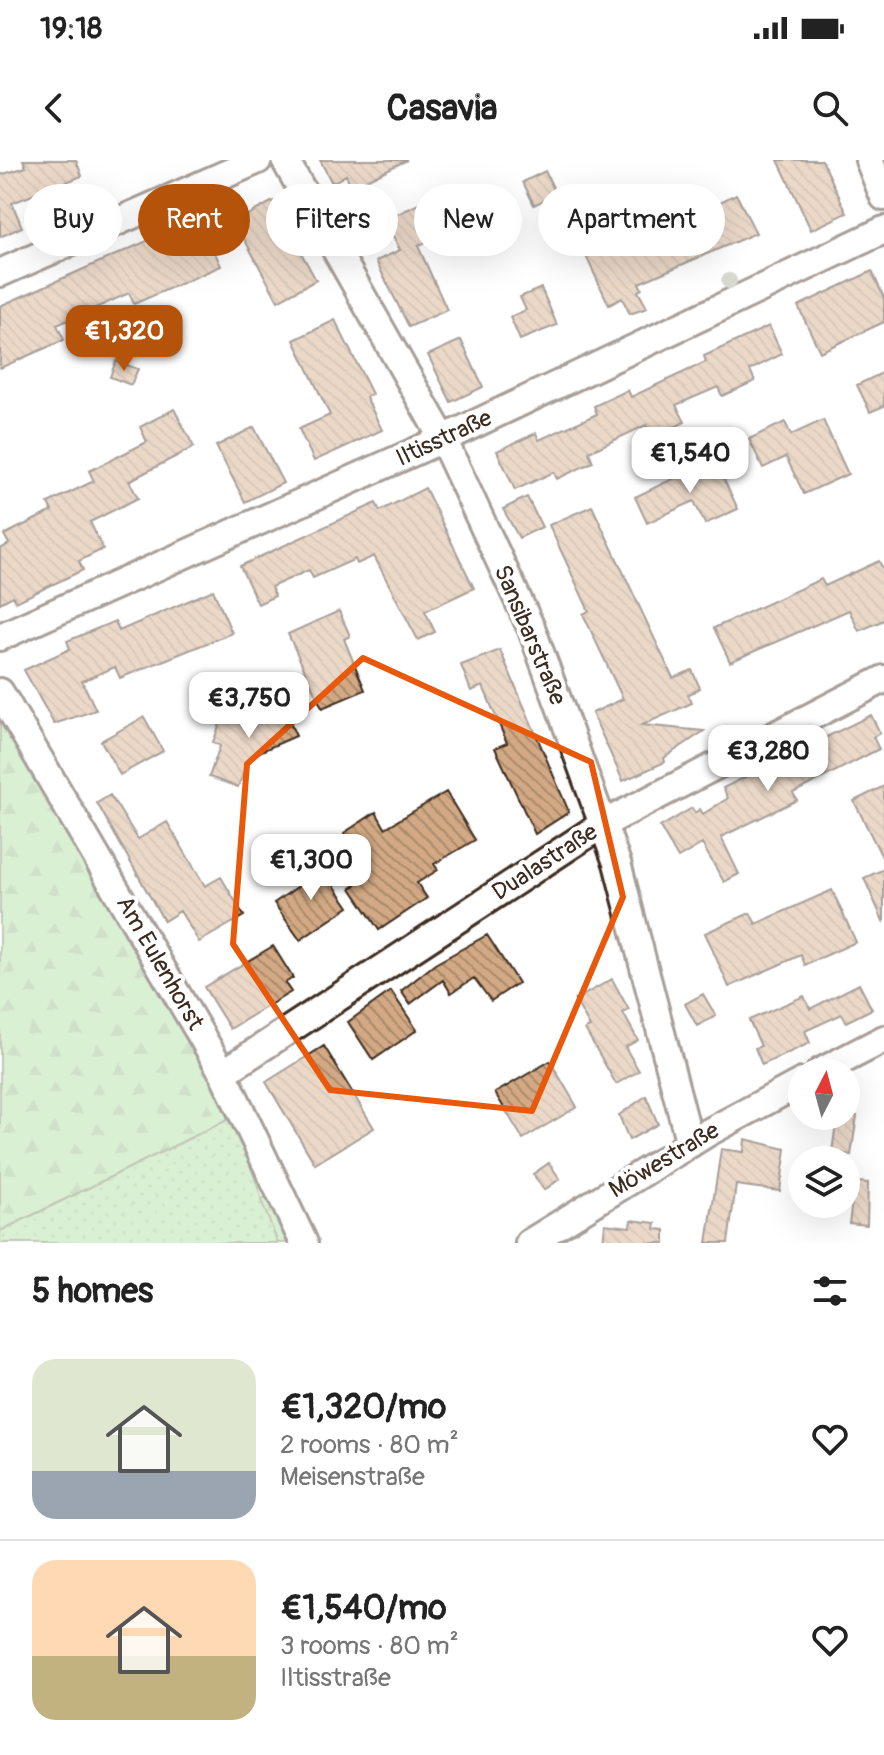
<!DOCTYPE html>
<html lang="en">
<head>
<meta charset="utf-8">
<style>
	:root { --surface:#fff; --page:#f6f6f6; --text:#222; --muted:#767676; --line:#e0e0e0; --accent:#b45309 }
	body { margin:0; font-family:Pangolin,sans-serif; background:var(--page); color:var(--text); height:100vh; display:flex; flex-direction:column; font-size:30px; white-space:nowrap }
	* { box-sizing:border-box; margin:0 }
	p { font-size:26px; color:var(--muted) }
	.icon { flex:none; width:44px; height:44px; fill:none; stroke:currentColor; stroke-width:2; stroke-linecap:round; stroke-linejoin:round }
	.map { position:relative; height:1083px; overflow:hidden }
	.details { display:flex; flex-direction:column; background:var(--surface); flex:1 }
	.details>* { flex:none }
	.top-card { position:absolute; left:24px; top:24px; width:836px; height:72px; display:flex; gap:16px }
	.needle { width:52px; rotate:6deg }
	.fabs { position:absolute; left:788px; top:898px; display:grid; gap:16px }
	.fabs a { display:grid; place-items:center; width:72px; height:72px; border-radius:50%; background:var(--surface); box-shadow:0 8px 32px #0002; font-size:40px }
	.price { position:absolute; translate:-50% -68px; padding:0 18px; border-radius:16px; background:#fff; color:#222; font-size:26px; line-height:52px; filter:drop-shadow(0 2px 4px #0008) }
	.price::after { content:''; position:absolute; left:50%; top:48px; width:24px; height:18px; margin-left:-12px; background:inherit; clip-path:polygon(0 0,100% 0,50% 100%) }
	.price.active { background:var(--accent); color:#fff }
	ul { padding:0; list-style:none }
	li { display:flex; align-items:center; gap:24px; height:200px; padding:0 32px }
	li+li { border-top:2px solid var(--line) }
	li span { display:grid; place-items:center; flex:none; width:224px; height:160px; border-radius:24px; color:#555 }
	li>.icon { margin-inline-start:auto }
	span .icon { width:96px; height:96px; fill:#fffc; stroke-width:1 }
	li b { font-size:34px }
	h2 { display:flex; justify-content:space-between; align-items:center; height:96px; padding:0 32px; font-size:34px }
	.pill { padding:0 28px; border-radius:36px; background:var(--surface); box-shadow:0 8px 32px #0002; font-size:28px; line-height:72px }
	.pill.active { background:var(--accent); color:#fff }
	.status { display:flex; justify-content:space-between; align-items:center; height:56px; padding:0 40px; background:var(--surface); direction:ltr }
	.status svg { height:22px; fill:currentColor }
	header { display:flex; justify-content:space-between; align-items:center; height:104px; padding:0 32px; background:var(--surface); font-size:36px; font-weight:700 }
	.map>svg:first-child { display:block }
</style>
</head>
<body>
<div class="status"><b>19:18</b><svg viewBox="0 0 49 12"><path d="M0 12V9h3v3zM5 12V6h3v6zM10 12V3h3v9zM15 12V0h3v12zM26 1h20v11H26zM47 4h2v5h-2z"/></svg></div>
<header><svg class="icon" aria-label="back" viewBox="0 0 24 24"><path d="M15 5l-7 7 7 7"/></svg>Casavia<svg class="icon" aria-label="search" viewBox="0 0 24 24"><circle cx="10" cy="10" r="6"/><path d="M15 15l6 6"/></svg></header>
<div class="map">
<svg width="884" height="1083" viewBox="0 0 884 1083">
	<defs>
		<pattern id="grass-dots" width="8" height="8" patternUnits="userSpaceOnUse" patternTransform="scale(2)"><rect width="8" height="8" fill="#adde9e"/><path d="M2 2h.1M6 6h.1" fill="none" stroke="#96bf88" stroke-width="1.8" stroke-linecap="round"/></pattern>
		<pattern id="forest-firs" width="22" height="20" patternUnits="userSpaceOnUse" patternTransform="scale(2)"><rect width="22" height="20" fill="#adde9e"/><path d="M5 1l3.5 6h-7zM16 11l3.5 6h-7z" fill="#96bf88"/></pattern>
		<pattern id="building-back-hatch" width="6" height="6" patternUnits="userSpaceOnUse" patternTransform="scale(2)"><rect width="6" height="6" fill="#d2a984"/><path d="M-1 5l2 2M0 0l6 6M5-1l2 2" fill="none" stroke="#ac8a6b"/></pattern>
	</defs>
	<rect width="100%" height="100%" fill="#fff"/>
	<filter id="ink" filterUnits="userSpaceOnUse"><feTurbulence type="fractalNoise" baseFrequency=".0125" numOctaves="2"/><feDisplacementMap in="SourceGraphic" scale="16" xChannelSelector="R" yChannelSelector="G"/><feConvolveMatrix kernelMatrix="1 2 1 2 8 2 1 2 1" color-interpolation-filters="sRGB"/></filter>
	<g filter="url(#ink)">
		<path fill="url(#grass-dots)" stroke="#74845e" stroke-width="2" d="M233 957 278 1083H0V1071Z"/>
		<path fill="url(#forest-firs)" stroke="#74845e" stroke-width="2" d="M0 553 233 957 0 1071Z
			M267 1038 288 1083H278L261 1040Z"/>
		<path fill="url(#building-back-hatch)" stroke="#3b2a1e" stroke-width="2" d="M23 0H76L82 16 12 43 22 67 0 77V15L26 7Z
			M320 0H407L352 27 346 15 332 23Z
			M778 0H822L847 53 811 70Z
			M545 11 556 34 534 45 523 22Z
			M736 34 756 73 639 123 642 129 638 131 647 148 630 154 622 138 609 145 585 94 674 50 680 62Z
			M427 40 443 74 418 86 447 150 409 167 376 101 400 90 385 60Z
			M273 41 316 120 278 141 235 62Z
			M199 58 221 106 134 144 129 133 57 165 64 180 0 208V146Z
			M872 111 884 138V162L820 192 798 146Z
			M541 128 557 165 520 180 510 157 526 150 520 137Z
			M335 160 372 234 366 237 382 270 314 301 299 269 330 255 294 180Z
			M769 166 782 194 750 210 755 221 722 236 718 227 676 245 685 262 652 278 646 265 589 292 593 302 557 319 554 312 515 330 497 291 536 273 539 280 597 254 594 246 628 230 631 237 706 202 704 196Z
			M461 180 483 227 451 242 428 195Z
			M116 201 138 209 131 225 110 217Z
			M884 212V246L870 252 857 225Z
			M174 249 194 287 129 321 138 338 90 362 103 389 79 401 83 410 16 442 13 436 0 443V389L9 384 4 375 52 351 48 343 94 321 89 311 147 282 140 267Z
			M823 260 848 314 804 334 786 297 763 308 749 279 785 262 791 275Z
			M254 267 283 323 245 342 216 286Z
			M714 299 738 349 705 364 694 341 647 363 635 337Z
			M425 328 474 428 425 451 435 472 418 480 374 396 357 404 355 399 313 418 309 410 271 427 275 436 258 444 240 406 376 343 380 351Z
			M527 337 542 367 519 378 503 349Z
			M592 346 673 518 692 510 700 528 688 535 692 543 642 565 704 571 664 598 665 602 623 621 592 553 623 539 583 454 589 451 549 365Z
			M879 401 884 411V460L859 471 849 450 730 502 714 468 821 419 825 426Z
			M213 430 232 473 120 518 115 507 82 521 96 550 54 564 24 510 70 489 67 481 115 461 119 471Z
			M339 451 350 476 344 479 365 530 322 548 288 474Z
			M500 490 569 652 535 674 495 588 507 583 483 526 471 531 461 505Z
			M279 538 296 576 250 596 238 627 209 617 220 586 213 582 220 564Z
			M871 555 880 573 873 577 879 589 793 633 797 640 721 677 739 714 724 722 702 684 678 698 660 667 692 648 695 653 700 649 703 654 728 638 723 628Z
			M144 557 163 591 120 615 101 581Z
			M884 626V701L854 641Z
			M446 632 475 680 434 704 438 710 417 723 427 738 379 770 351 728 371 715 344 673 376 652 385 668Z
			M110 635 138 679 167 662 205 726 221 717 244 756 199 782 180 751 164 761 97 643Z
			M318 702 349 747 300 780 274 743 300 725 295 717Z
			M884 709V763L864 718Z
			M832 730 856 782 805 805 801 795 729 827 705 773 750 753 756 764Z
			M487 775 518 823 491 841 474 818 451 833 443 820 410 844 401 831 435 804Z
			M273 786 293 818 285 823 291 832 230 869 204 827Z
			M612 819 629 850 623 853 638 880 625 887 639 911 616 924 585 869 590 867 575 840Z
			M859 824 872 849 846 862 842 854 805 871 810 883 762 905 755 888 761 886 749 860 804 836 810 849Z
			M391 831 417 870 373 900 348 862Z
			M703 834 716 856 697 866 685 844Z
			M324 886 374 968 315 1004 266 922Z
			M550 901 577 947 523 979 495 933Z
			M646 936 658 964 629 980 619 955Z
			M837 956H857L851 995 832 992Z
			M745 979 786 989 780 1031 736 1025 728 1083H707L721 989 744 992Z
			M549 1003 560 1019 544 1030 533 1014Z
			M846 1021 868 1023 867 1065 849 1063 852 1042 846 1041Z
			M631 1060 656 1063 655 1069 665 1070V1083H603L605 1064 630 1067Z"/>
		<g fill="none" stroke-linecap="round" stroke-linejoin="round">
			<g stroke="#3b2a1e" stroke-width="32">
				<path id="minor" d="M285 0 443 279 532 470 617 703 690 984
					M869 0 884 37
					M0 113 258 0
					M0 477 443 279 884 70
					M0 532 223 913 304 1083
					M820 912 884 879
					M223 913 603 664 884 519
					M529 1083 709 972 802 922"/>
			</g>
			<use href="#minor" stroke="#fff" stroke-width="26"/>
		</g>
		<circle fill="#a6a898" cx="729" cy="121" r="8"/>
	</g>
	<path d="M0 0H884V1083H0ZM363 498 591 602 623 737 532 951 330 930 233 784 247 604Z" fill="#fff" fill-opacity=".55" fill-rule="evenodd"/>
	<path fill="none" stroke="#e8590c" stroke-width="6" stroke-linejoin="round" d="M363 498 591 602 623 737 532 951 330 930 233 784 247 604Z"/>
	<g text-anchor="middle" dominant-baseline="central" stroke-width="8" stroke-linejoin="round" paint-order="stroke">
		<g font-size="24" fill="#3b2a1e" stroke="#fff">
			<text transform="translate(444 278) rotate(-25)">Iltisstraße</text>
			<text transform="translate(530 475) rotate(67)">Sansibarstraße</text>
			<text transform="translate(545 702) rotate(-33)">Dualastraße</text>
			<text transform="translate(160 803) rotate(60)">Am Eulenhorst</text>
			<text transform="translate(664 1000) rotate(-31)">Möwestraße</text>
		</g>
	</g>
</svg>
<div class="fabs">
<a><svg class="needle" viewBox="-14 -14 28 28"><path d="M0-13l5 13h-10z" fill="#e53935"/><path d="M0 13l5-13h-10z" fill="#767676"/></svg></a>
<a><svg class="icon" aria-label="layers" viewBox="0 0 24 24"><path d="M12 4l9 5-9 5-9-5zM3 14l9 5 9-5"/></svg></a>
</div>
<b class="price active" style="left:124px;top:213px">€1,320</b>
<b class="price" style="left:690px;top:335px">€1,540</b>
<b class="price" style="left:249px;top:580px">€3,750</b>
<b class="price" style="left:768px;top:633px">€3,280</b>
<b class="price" style="left:311px;top:742px">€1,300</b>
<div class="top-card">
<a class="pill">Buy</a>
<a class="pill active">Rent</a>
<a class="pill">Filters</a>
<a class="pill">New</a>
<a class="pill">Apartment</a>
</div>
</div>
<section class="details">
<h2>5 homes<svg class="icon" aria-label="filters" viewBox="0 0 24 24"><path d="M4 7h16M4 17h16"/><circle cx="9" cy="7" r="2"/><circle cx="15" cy="17" r="2"/></svg></h2>
<ul>
<li><span style="background:linear-gradient(#dfe7d0 70%,#9aa5b1 0)"><svg class="icon" aria-label="home" viewBox="0 0 24 24"><path d="M3 11l9-7 9 7M6 9v11h12V9"/></svg></span><div><b>€1,320/mo</b><p>2 rooms · 80 m²</p><p>Meisenstraße</p></div><svg class="icon" aria-label="heart" viewBox="0 0 24 24"><path d="M12 20l-8-8c-3-5 5-10 8-4 3-6 11-1 8 4z"/></svg></li>
<li><span style="background:linear-gradient(#ffd9b3 60%,#c2b280 0)"><svg class="icon" aria-label="home" viewBox="0 0 24 24"><path d="M3 11l9-7 9 7M6 9v11h12V9"/></svg></span><div><b>€1,540/mo</b><p>3 rooms · 80 m²</p><p>Iltisstraße</p></div><svg class="icon" aria-label="heart" viewBox="0 0 24 24"><path d="M12 20l-8-8c-3-5 5-10 8-4 3-6 11-1 8 4z"/></svg></li>
</ul>
</section>
</body>
</html>
